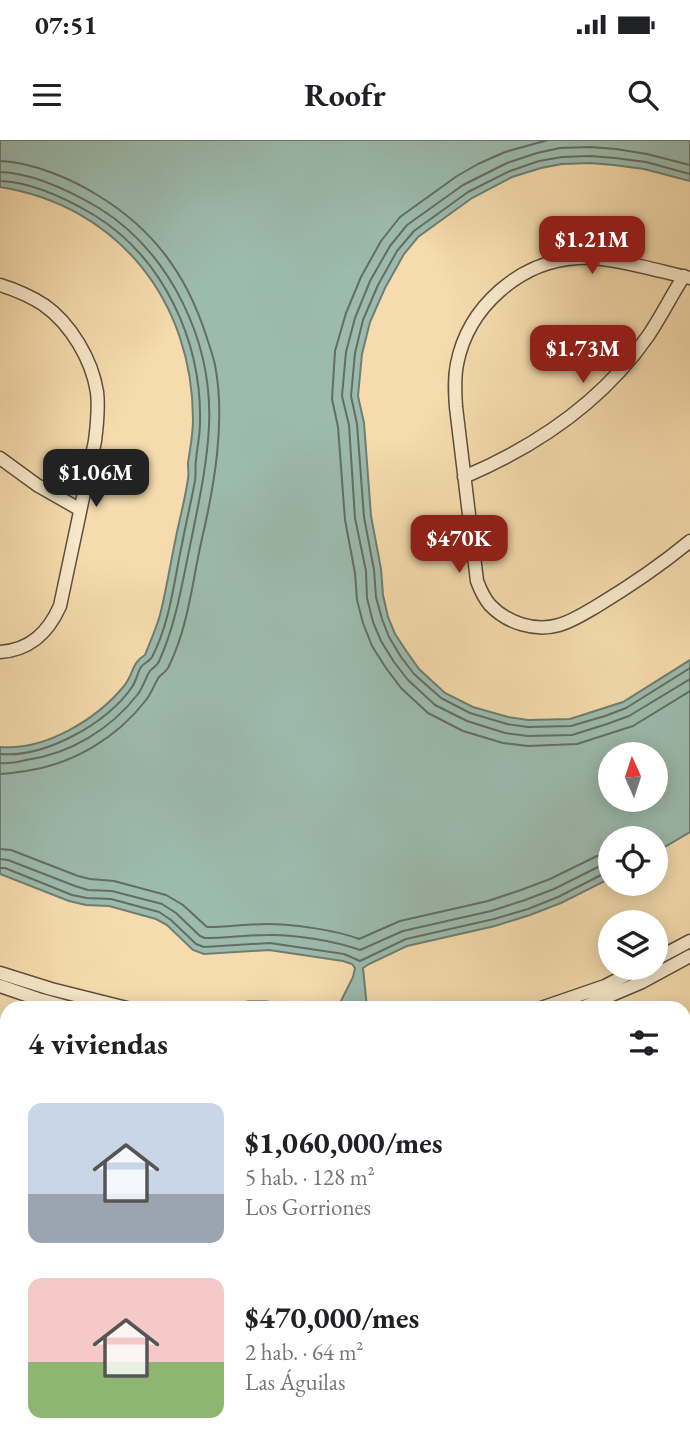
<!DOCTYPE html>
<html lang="es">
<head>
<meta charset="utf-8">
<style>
	:root { --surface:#fff; --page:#f6f6f6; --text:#202124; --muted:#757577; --accent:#8f2418 }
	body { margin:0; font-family:"EB Garamond",serif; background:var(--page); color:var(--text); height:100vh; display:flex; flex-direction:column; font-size:26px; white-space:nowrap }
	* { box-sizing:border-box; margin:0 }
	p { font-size:23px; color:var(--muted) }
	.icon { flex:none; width:38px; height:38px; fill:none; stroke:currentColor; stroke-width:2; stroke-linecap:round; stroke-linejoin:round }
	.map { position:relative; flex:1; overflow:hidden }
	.panel { position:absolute; left:0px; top:861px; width:691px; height:450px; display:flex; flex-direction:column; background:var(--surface); border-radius:21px 21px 0 0; box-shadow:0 4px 18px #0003 }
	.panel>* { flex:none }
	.needle { width:46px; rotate:357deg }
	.fabs { position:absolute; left:598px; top:602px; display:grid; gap:14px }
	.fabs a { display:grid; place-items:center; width:70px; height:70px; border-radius:50%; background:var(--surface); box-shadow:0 4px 18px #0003; font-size:35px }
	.price { position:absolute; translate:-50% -60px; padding:0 16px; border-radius:14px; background:var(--accent); color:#fff; font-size:23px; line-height:46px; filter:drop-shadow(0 2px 4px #0008) }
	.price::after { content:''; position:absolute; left:50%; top:42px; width:21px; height:16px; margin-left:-10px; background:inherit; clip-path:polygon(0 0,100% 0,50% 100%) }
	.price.current { background:#222; color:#fff }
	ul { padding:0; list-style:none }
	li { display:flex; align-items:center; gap:21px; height:175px; padding:0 28px }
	li span { display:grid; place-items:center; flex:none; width:196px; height:140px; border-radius:14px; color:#555 }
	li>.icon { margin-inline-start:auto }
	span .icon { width:84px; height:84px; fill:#fffc; stroke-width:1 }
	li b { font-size:30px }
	h2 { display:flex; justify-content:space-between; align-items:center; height:84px; padding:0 28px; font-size:30px }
	.status { display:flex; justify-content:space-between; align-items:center; height:49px; padding:0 35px; background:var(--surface); direction:ltr }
	.status svg { height:19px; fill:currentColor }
	header { display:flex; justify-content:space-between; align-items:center; height:91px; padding:0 28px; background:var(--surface); font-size:32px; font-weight:700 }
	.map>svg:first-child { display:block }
</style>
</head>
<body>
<div class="status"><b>07:51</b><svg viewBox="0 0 49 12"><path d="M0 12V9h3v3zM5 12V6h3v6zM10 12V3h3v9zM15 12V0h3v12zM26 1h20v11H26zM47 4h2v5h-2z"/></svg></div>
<header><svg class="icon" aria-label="menu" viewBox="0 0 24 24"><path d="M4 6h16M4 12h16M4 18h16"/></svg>Roofr<svg class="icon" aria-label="search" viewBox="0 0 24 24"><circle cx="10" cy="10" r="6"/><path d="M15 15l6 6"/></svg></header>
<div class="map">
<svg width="690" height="1310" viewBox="0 0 690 1310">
	<rect width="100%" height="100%" fill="#f5dbad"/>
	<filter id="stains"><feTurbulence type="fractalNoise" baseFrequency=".00286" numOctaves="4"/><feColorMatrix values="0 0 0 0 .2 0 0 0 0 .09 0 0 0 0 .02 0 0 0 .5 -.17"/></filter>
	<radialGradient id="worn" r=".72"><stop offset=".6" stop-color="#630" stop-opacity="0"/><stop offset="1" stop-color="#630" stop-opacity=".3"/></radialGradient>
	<path fill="#b6c18e" stroke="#707253" stroke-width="2" d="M690 1044V1310H589L580 1304H684V1051Z
		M0 1071 7 1076V1245L0 1250Z
		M7 1267V1304H77L76 1310H0V1272Z"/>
	<path fill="#9cbbae" stroke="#6e7e72" stroke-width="2" fill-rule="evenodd" d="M0 0H690V41L644 29 614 25 590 23 562 24 541 28 512 37 472 58 418 97 404 114 385 148 370 182 362 214 358 256 364 283 371 376 381 429 383 455 388 477 395 494 407 512 419 529 445 553 473 567 508 577 528 580 570 579 623 562 690 520V692L656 712V698H611V738L561 763 530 775 495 786 407 806 369 824 363 828 367 868H340V863L353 837 355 828 352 824 343 821 269 810 204 814 193 810 167 785 156 779 109 766 86 765 69 761 0 734V607C45 611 97 579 124 546 134 534 131 523 145 515 150 502 156 489 160 475 166 451 170 426 175 402 179 381 185 360 188 339 189 334 188 328 188 323 190 309 193 295 193 280 193 162 119 66 0 47ZM611 614H656V660H611Z"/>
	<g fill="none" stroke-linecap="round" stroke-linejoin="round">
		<path stroke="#636e63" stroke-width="2" d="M548 0 505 12 478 24 457 36 400 77 381 101 361 137 346 173 335 211 332 259 338 287 345 380 355 433 357 460 363 483 372 506 386 528 401 548 428 573 463 591 503 603 528 606 577 604 633 586 690 551
			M0 21C32 22 72 39 99 56 154 90 186 134 206 195 209 205 213 215 215 225 226 281 214 348 201 403 192 444 188 487 169 526 167 531 163 533 159 537 154 544 152 553 146 560 117 598 73 624 26 631 17 632 9 634 0 634
			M690 25 647 14 616 9 590 7 560 8 537 13 507 23 463 45 407 85 390 106 370 141 355 178 346 212 342 256 349 285 355 378 366 431 367 458 373 482 381 501 394 522 408 540 435 565 467 581 505 593 528 596 572 595 607 584 629 576 690 539
			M0 32C34 33 70 51 99 68 171 113 213 202 209 286 207 327 198 366 190 406 182 444 176 483 160 519 158 526 154 526 150 531 147 534 143 548 138 554 111 589 70 614 26 620 18 622 9 624 0 623
			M690 34 646 22 615 18 590 16 562 17 539 21 510 31 468 52 414 91 397 111 378 145 363 180 355 213 351 256 357 284 364 377 374 430 376 457 382 479 389 497 401 517 414 534 441 558 470 573 507 584 528 587 571 586 605 576 626 568 690 528
			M0 41C32 42 67 59 94 75 164 118 202 202 200 283 200 296 197 308 196 320 195 327 196 334 195 341 191 362 186 383 182 404 174 441 170 483 152 517 149 522 144 523 141 527 137 533 137 540 132 547 108 583 45 618 0 614
			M0 709 11 710 78 736 90 739 114 741 166 755 183 765 207 787C227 787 247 784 267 784 292 784 336 790 359 799L400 781 488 761 521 750 550 739 597 716 611 713
			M0 719 8 720 75 746 88 750 112 751 162 764 176 773 200 796 205 798C226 798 246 795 267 795 293 794 335 801 360 810L403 791 491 771 525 760 554 749 602 725 611 724
			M0 728H5L72 755 87 758 111 759 159 772 171 780 196 804 204 807 270 803 344 814 360 821 406 799 494 779 528 769 558 757 605 733H611"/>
		<path stroke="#6e7e72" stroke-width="3.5" d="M0 1043 7 1048
			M375 1304 384 1310"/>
		<g stroke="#5d503d" stroke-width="15">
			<path id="minor" d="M690 138C658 131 610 116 578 118 520 121 468 167 457 224 454 239 455 253 456 267L477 441C480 449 484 458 490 465 507 483 535 492 559 485 573 481 585 473 597 466 630 446 661 425 690 401
				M0 145C16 150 30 156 44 165 71 184 92 220 97 252 99 268 97 285 95 301L60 466C48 493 30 510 0 512
				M0 318 37 345 79 369
				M464 337C537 306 602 262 648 196 661 177 671 156 684 136
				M656 819 690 801
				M0 833 51 849 127 868
				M0 846 38 859 71 868
				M248 868H267
				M541 868 605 846 640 828
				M581 868 642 842 690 816
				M684 989 690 986
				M0 1075 7 1080
				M0 1272 7 1267
				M330 1304 339 1310
				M76 1310 77 1304"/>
		</g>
		<g stroke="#2a2218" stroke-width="20">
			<path id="secondary" d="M0 920 7 925
				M0 940 7 945
				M521 1304 529 1310
				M546 1304 555 1310"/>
		</g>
		<use href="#minor" stroke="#f8e8ca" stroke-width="12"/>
		<use href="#secondary" stroke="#f8e8ca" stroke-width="18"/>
		<path stroke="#2a2218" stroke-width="3.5" stroke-dasharray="12 12" stroke-linecap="butt" d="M0 1002 7 1007
			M420 1304 429 1310"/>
	</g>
	<rect width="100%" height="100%" filter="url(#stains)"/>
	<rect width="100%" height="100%" fill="url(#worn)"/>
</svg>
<div class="fabs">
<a><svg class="needle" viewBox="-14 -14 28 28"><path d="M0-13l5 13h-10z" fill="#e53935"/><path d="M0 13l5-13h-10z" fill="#757577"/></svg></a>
<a><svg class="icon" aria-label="locate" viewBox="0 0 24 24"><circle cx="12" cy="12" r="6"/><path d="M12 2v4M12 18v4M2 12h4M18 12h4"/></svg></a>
<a><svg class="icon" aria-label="layers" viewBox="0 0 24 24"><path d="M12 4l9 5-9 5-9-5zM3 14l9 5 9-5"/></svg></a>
</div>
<b class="price" style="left:592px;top:136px">$1.21M</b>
<b class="price" style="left:583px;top:245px">$1.73M</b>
<b class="price current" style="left:96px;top:369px">$1.06M</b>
<b class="price" style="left:459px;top:435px">$470K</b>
<section class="panel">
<h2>4 viviendas<svg class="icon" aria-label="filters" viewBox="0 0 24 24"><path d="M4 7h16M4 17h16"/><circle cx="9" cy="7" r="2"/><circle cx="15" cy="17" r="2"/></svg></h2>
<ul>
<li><span style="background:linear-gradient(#c9d6e8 65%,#9aa5b1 0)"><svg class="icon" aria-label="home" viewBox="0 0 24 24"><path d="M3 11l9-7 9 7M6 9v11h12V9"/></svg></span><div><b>$1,060,000/mes</b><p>5 hab. · 128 m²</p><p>Los Gorriones</p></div></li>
<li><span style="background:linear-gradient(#f6c9c9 60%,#8fb573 0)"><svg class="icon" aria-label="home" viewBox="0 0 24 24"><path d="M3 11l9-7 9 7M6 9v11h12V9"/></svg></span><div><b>$470,000/mes</b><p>2 hab. · 64 m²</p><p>Las Águilas</p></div></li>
</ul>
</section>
</div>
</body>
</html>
